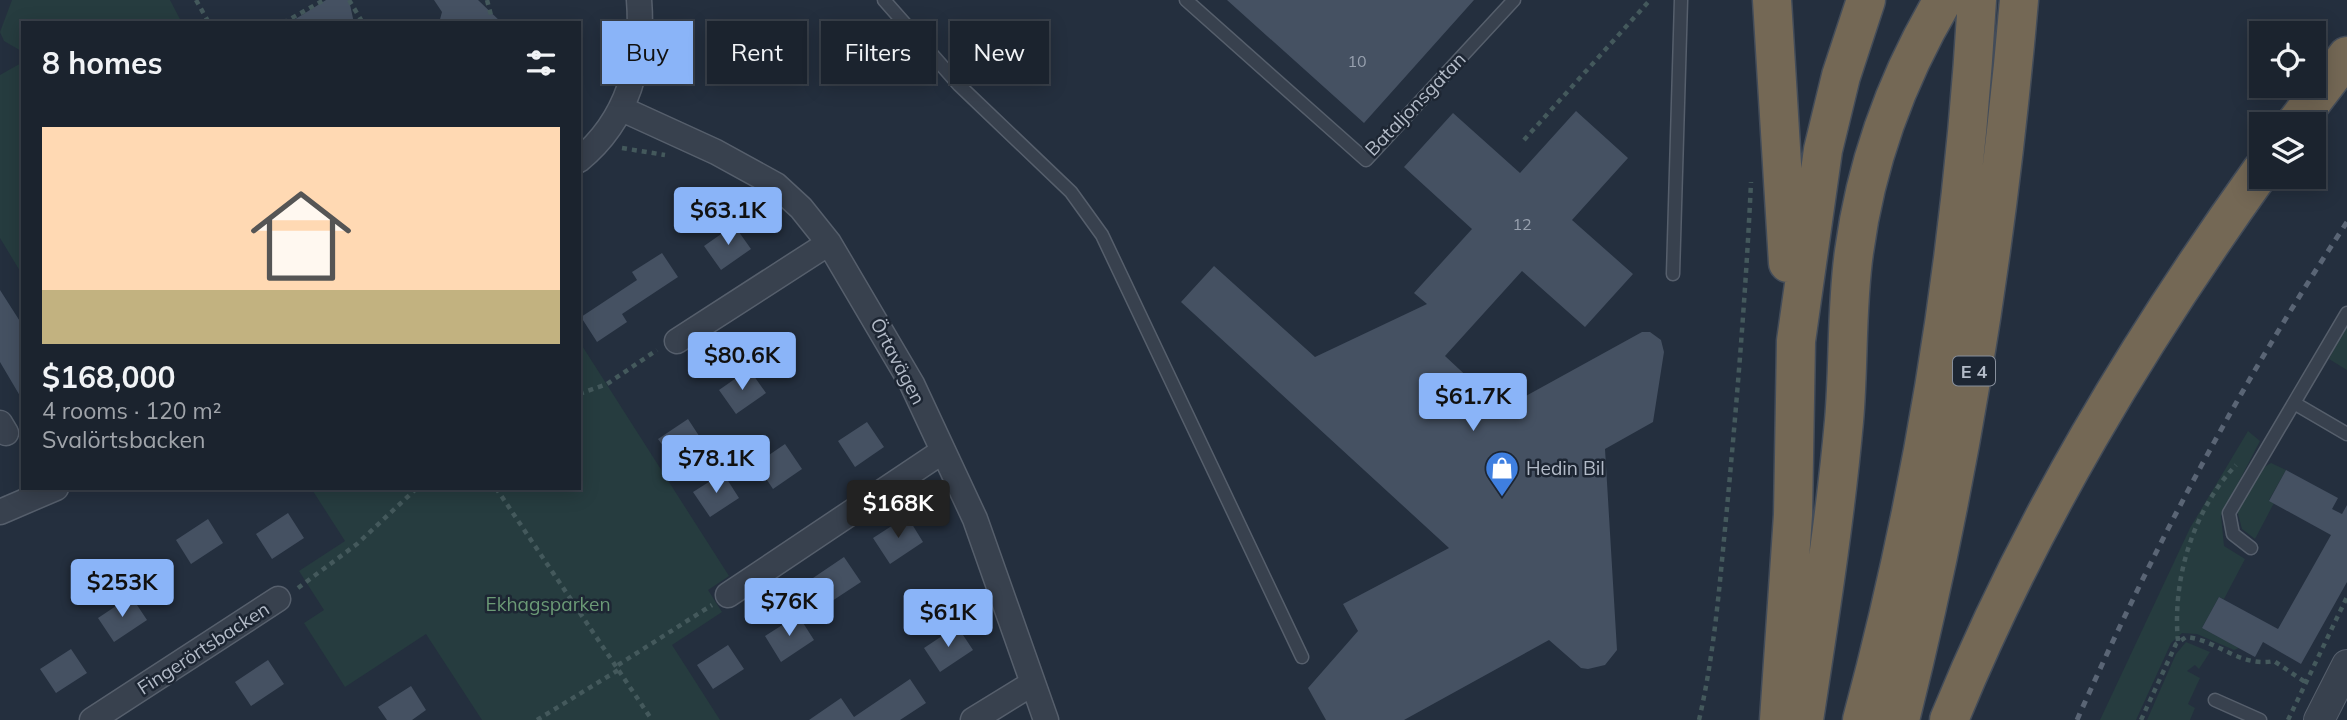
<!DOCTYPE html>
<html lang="en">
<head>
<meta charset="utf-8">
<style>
	:root { --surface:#1b232e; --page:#282f3a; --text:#f1f3f6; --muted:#a0a4aa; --line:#39404a; --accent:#8ab4f8 }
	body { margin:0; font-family:Mulish,sans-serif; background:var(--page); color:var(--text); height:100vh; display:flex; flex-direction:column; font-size:26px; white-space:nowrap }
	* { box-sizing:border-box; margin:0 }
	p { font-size:23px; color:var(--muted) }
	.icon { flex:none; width:38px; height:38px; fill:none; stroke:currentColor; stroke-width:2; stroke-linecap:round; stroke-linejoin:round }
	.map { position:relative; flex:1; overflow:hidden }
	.panel { position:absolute; left:21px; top:21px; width:560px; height:469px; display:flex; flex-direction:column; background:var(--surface); border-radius:0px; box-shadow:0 4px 18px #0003,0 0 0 2px var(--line) }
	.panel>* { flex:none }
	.hud { position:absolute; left:602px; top:21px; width:665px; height:63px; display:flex; gap:14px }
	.tools { position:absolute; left:2249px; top:21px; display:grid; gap:14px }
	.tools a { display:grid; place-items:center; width:77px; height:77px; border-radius:0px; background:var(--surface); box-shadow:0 4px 18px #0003,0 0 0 2px var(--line); font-size:35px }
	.price { position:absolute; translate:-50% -60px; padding:0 16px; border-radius:7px; background:var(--accent); color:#111; font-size:23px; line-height:46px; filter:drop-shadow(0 2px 4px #0008) }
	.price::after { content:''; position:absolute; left:50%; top:42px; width:21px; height:16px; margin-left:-10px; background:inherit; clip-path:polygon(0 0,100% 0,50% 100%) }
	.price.selected { background:#222; color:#fff }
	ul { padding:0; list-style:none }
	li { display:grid; align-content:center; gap:14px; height:371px; padding:0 21px }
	li span { display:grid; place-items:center; height:217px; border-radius:0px; color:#555 }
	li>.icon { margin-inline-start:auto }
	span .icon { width:126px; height:126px; fill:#fffc; stroke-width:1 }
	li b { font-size:30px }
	h2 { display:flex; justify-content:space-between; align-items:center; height:84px; padding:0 21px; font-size:30px }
	.pill { padding:0 24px; border-radius:0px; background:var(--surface); box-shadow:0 4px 18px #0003,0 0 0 2px var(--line); font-size:24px; line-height:63px }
	.pill.selected { background:var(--accent); color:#111 }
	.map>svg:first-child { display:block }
</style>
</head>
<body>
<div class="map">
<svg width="2347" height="720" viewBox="0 0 2347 720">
	<rect width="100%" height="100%" fill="#242f3e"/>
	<path fill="#263c3f" d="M12 0H170L182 23H23V52L4 41 0 32Z
		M23 62V276L0 238V75Z
		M2347 323V370L2329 359Z
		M579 341 729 576 708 590 722 612 672 645 720 720H482L426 634 345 687 304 623 324 610 299 571 345 541 311 488H579Z
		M2248 431 2260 441 2221 516 2224 546 2245 559 2224 599 2219 597 2202 628 2239 648 2234 650 2197 634 2182 633 2171 643 2136 720H2100L2190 528Z
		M2271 463 2286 470 2269 500 2274 503 2255 539 2242 529 2237 510 2261 469Z
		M2186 642 2210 652 2199 669 2195 665 2187 671 2200 678 2188 704 2195 708 2190 720H2147L2176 654Z"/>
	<path fill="#455162" d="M326 0H349L354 23H289Z
		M434 0H478L502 23H439L442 12Z
		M1227 0H1474L1364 123Z
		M1576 111 1628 158 1572 220 1633 274 1585 327 1522 271 1445 356 1502 409 1642 332H1650L1661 340 1664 352 1653 422 1605 449 1617 650 1605 665 1588 669 1581 668 1549 640 1404 720H1326L1308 688 1358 631 1343 604 1449 548 1181 302 1214 266 1315 357 1427 304 1414 293 1472 229 1404 167 1453 113 1520 173Z
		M734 225 751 249 721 270 704 246Z
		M662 253 678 277 622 314 627 322 597 342 581 317 637 280 632 272Z
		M0 290 23 326V401L0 362Z
		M749 369 766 393 736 414 719 390Z
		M688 419 705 445 676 464 658 439Z
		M867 422 884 447 855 467 838 441Z
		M785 444 802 469 773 489 756 464Z
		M2286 470 2338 498 2332 509 2342 514 2347 505V582L2301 664 2263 642 2255 657 2202 628 2219 597 2278 629 2331 535 2269 501Z
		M723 473 739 498 710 517 693 492Z
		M288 513 304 538 272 559 256 534Z
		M907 516 923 542 890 564 873 538Z
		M208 519 223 543 191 564 176 540Z
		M844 557 861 582 829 603 813 578Z
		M131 596 147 620 114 642 98 618Z
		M798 615 814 640 781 662 765 636Z
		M957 626 973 650 940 672 924 648Z
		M728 645 744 669 713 689 697 665Z
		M71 649 87 673 56 693 40 669Z
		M268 660 284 684 251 706 235 682Z
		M910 679 926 703 900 720H809L841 698 854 717Z
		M411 686 426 710 412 720H387L378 707Z"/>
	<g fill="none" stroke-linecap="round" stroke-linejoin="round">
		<g stroke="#565f6c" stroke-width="15">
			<path id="service" d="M884 0 959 85 1071 192 1102 235 1302 657
				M1186 0 1366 160 1514 0
				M1673 274 1681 0
				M2294 403 2347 434
				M2251 548 2233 534 2229 513 2347 313
				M2215 700 2260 720"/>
		</g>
		<g stroke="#565f6c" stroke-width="27">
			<path id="minor" d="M622 109 716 152 776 185 801 208 829 243 912 384 975 519 1046 720
				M579 160C628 120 644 61 639 0
				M677 341 829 243
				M0 423 6 433
				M0 512 56 488
				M728 595 943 451
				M92 720 278 599
				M973 720 1033 683"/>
		</g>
		<g stroke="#565f6c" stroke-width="32">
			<path id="tertiary" d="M2319 720 2347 665"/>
		</g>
		<g stroke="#434c59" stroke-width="41">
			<path id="motorway" d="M1772 0 1788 263
				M2295 124 2347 56
				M1779 720 1793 515 1796 341 1823 150 1841 76 1866 0
				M1804 720C1819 621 1835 521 1844 421 1849 365 1846 308 1854 252 1866 162 1897 78 1943 0
				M1862 720C1925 486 1963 242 1977 0
				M1900 720C1960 483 1998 244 2019 0
				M1949 720C2029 524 2138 343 2261 171"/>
		</g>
		<path stroke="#44595c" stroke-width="4.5" stroke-dasharray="5 5" stroke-linecap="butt" d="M196 0 209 23
			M349 0 363 23
			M487 0 493 23
			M283 23 324 0
			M1524 140 1650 0
			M622 148 665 155
			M579 394 607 384 657 350
			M496 488 652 720
			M298 588 357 544 417 488
			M2178 641C2172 580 2193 510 2236 465
			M618 665 712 605
			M537 720 620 669
			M1699 720C1715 651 1720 579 1727 508 1737 400 1746 291 1751 182
			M2141 720 2176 644 2186 637C2218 640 2240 668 2274 661L2305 682
			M2288 720 2347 597"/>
		<use href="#service" stroke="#38414e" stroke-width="12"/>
		<use href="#minor" stroke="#38414e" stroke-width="24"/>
		<use href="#tertiary" stroke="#38414e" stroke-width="30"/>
		<use href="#motorway" stroke="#746855" stroke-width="38"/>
		<path stroke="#5a6575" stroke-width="5" stroke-dasharray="7 7" stroke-linecap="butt" d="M2077 720C2155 544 2241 383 2347 222"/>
	</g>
	<defs>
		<g id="shop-pin" transform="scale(1.75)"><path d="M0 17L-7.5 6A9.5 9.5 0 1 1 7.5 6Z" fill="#3f7fe0" stroke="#1d2633"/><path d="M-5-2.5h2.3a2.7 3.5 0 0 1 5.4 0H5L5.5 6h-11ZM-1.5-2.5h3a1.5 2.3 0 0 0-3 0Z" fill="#fff"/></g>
	</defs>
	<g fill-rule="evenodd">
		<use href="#shop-pin" x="1502" y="468"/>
	</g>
	<g text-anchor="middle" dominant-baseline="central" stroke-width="5" stroke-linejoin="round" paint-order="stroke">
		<g font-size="16" fill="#98a1af">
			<text x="1357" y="61">10</text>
			<text x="1522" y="224">12</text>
		</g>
		<rect fill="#1d2633" stroke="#878f9c" stroke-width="2" x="1953" y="356.5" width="42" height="29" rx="5"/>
		<g font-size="18" font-weight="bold" fill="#b4bcc9">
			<text x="1974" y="371">E 4</text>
		</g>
		<g font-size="19" fill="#b4bcc9" stroke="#1d2633">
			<text transform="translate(1415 104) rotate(-46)">Bataljonsgatan</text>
			<text transform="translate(898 361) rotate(62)">Örtavägen</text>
			<text transform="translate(203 648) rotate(-33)">Fingerörtsbacken</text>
		</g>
		<g font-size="19" fill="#b4bcc9" stroke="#1d2633" text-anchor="start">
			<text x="1526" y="468">Hedin Bil</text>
		</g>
		<g font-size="19" fill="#6b9a76" stroke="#1d2633">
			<text x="548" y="604">Ekhagsparken</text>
		</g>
	</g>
</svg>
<div class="tools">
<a><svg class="icon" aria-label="locate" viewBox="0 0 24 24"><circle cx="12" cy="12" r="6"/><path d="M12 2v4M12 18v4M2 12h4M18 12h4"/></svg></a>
<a><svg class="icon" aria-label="layers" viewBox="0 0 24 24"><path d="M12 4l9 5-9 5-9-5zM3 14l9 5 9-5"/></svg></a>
</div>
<b class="price" style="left:728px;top:247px">$63.1K</b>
<b class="price" style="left:742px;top:392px">$80.6K</b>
<b class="price" style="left:1473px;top:433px">$61.7K</b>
<b class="price" style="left:716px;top:495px">$78.1K</b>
<b class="price selected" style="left:898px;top:540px">$168K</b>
<b class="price" style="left:122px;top:619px">$253K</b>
<b class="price" style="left:789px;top:638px">$76K</b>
<b class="price" style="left:948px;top:649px">$61K</b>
<div class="hud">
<a class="pill selected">Buy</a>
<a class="pill">Rent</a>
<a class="pill">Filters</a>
<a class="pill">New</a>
</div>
<section class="panel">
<h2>8 homes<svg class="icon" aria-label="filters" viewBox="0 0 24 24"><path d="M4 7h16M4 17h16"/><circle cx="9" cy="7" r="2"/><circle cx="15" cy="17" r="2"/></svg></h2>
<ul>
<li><span style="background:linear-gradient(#ffd9b3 75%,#c2b280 0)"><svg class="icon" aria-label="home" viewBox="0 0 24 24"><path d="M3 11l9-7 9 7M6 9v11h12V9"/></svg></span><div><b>$168,000</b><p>4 rooms · 120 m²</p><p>Svalörtsbacken</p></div></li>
</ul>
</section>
</div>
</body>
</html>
